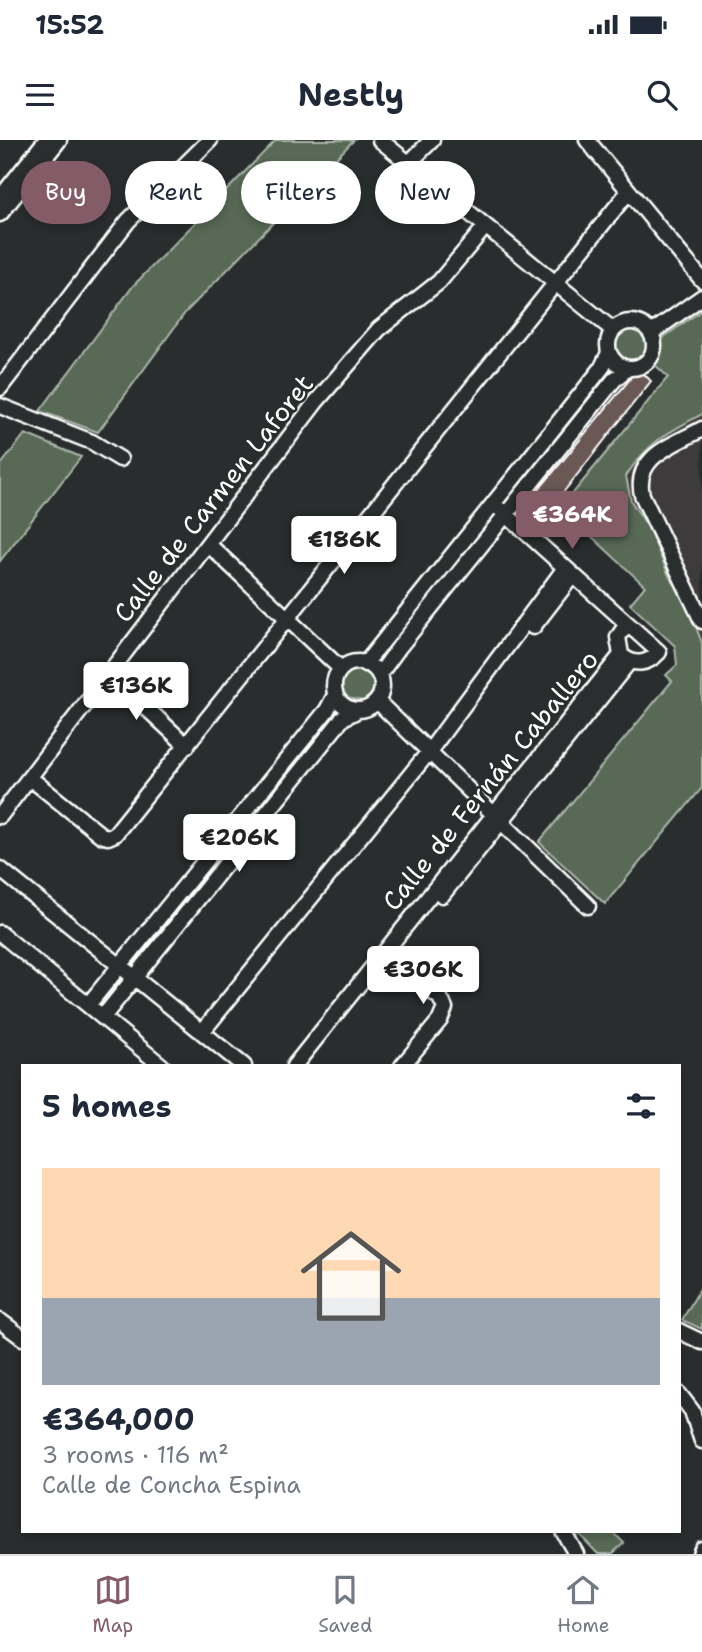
<!DOCTYPE html>
<html lang="en">
<head>
<meta charset="utf-8">
<style>
	:root { --surface:#fff; --page:#f6f6f7; --text:#1f2937; --muted:#747a83; --line:#e0e1e3; --accent:#845c67 }
	body { margin:0; font-family:"Shantell Sans",sans-serif; background:var(--page); color:var(--text); height:100vh; display:flex; flex-direction:column; font-size:26px; white-space:nowrap }
	* { box-sizing:border-box; margin:0 }
	p { font-size:23px; color:var(--muted) }
	.icon { flex:none; width:38px; height:38px; fill:none; stroke:currentColor; stroke-width:2; stroke-linecap:round; stroke-linejoin:round }
	.map { position:relative; flex:1; overflow:hidden }
	.panel { position:absolute; left:21px; top:924px; width:660px; height:469px; display:flex; flex-direction:column; background:var(--surface); border-radius:0px; box-shadow:0 4px 10px #0003 }
	.panel>* { flex:none }
	.guide { position:absolute; left:21px; top:21px; width:662px; height:63px; display:flex; gap:14px }
	.price { position:absolute; translate:-50% -60px; padding:0 16px; border-radius:7px; background:#fff; color:#222; font-size:23px; line-height:46px; filter:drop-shadow(0 2px 4px #0008) }
	.price::after { content:''; position:absolute; left:50%; top:42px; width:21px; height:16px; margin-left:-10px; background:inherit; clip-path:polygon(0 0,100% 0,50% 100%) }
	.price.active { background:var(--accent); color:#fff }
	ul { padding:0; list-style:none }
	li { display:grid; align-content:center; gap:14px; height:371px; padding:0 21px }
	li+li { border-top:2px solid var(--line) }
	li span { display:grid; place-items:center; height:217px; border-radius:0px; color:#555 }
	li>.icon { margin-inline-start:auto }
	span .icon { width:126px; height:126px; fill:#fffc; stroke-width:1 }
	li b { font-size:30px }
	h2 { display:flex; justify-content:space-between; align-items:center; height:84px; padding:0 21px; font-size:30px }
	.chip { padding:0 24px; border-radius:32px; background:var(--surface); box-shadow:0 4px 10px #0003; font-size:24px; line-height:63px }
	.chip.active { background:var(--accent); color:#fff }
	.status { display:flex; justify-content:space-between; align-items:center; height:49px; padding:0 35px; background:var(--surface); direction:ltr }
	.status svg { height:19px; fill:currentColor }
	header { display:flex; justify-content:space-between; align-items:center; height:91px; padding:0 21px; background:var(--surface); font-size:32px; font-weight:700 }
	.tabs { display:flex; justify-content:space-around; align-items:center; height:98px; border-top:2px solid var(--line); background:var(--surface); font-size:19px; color:var(--muted) }
	.tabs a { display:grid; justify-items:center; gap:4px }
	.tabs .active { color:var(--accent) }
	.map>svg:first-child { display:block }
</style>
</head>
<body>
<div class="status"><b>15:52</b><svg viewBox="0 0 49 12"><path d="M0 12V9h3v3zM5 12V6h3v6zM10 12V3h3v9zM15 12V0h3v12zM26 1h20v11H26zM47 4h2v5h-2z"/></svg></div>
<header><svg class="icon" aria-label="menu" viewBox="0 0 24 24"><path d="M4 6h16M4 12h16M4 18h16"/></svg>Nestly<svg class="icon" aria-label="search" viewBox="0 0 24 24"><circle cx="10" cy="10" r="6"/><path d="M15 15l6 6"/></svg></header>
<div class="map">
<svg width="702" height="1414" viewBox="0 0 702 1414">
	<rect width="100%" height="100%" fill="#2a2d2e"/>
	<filter id="ink" filterUnits="userSpaceOnUse"><feTurbulence type="fractalNoise" baseFrequency=".0143" numOctaves="2"/><feDisplacementMap in="SourceGraphic" scale="14" xChannelSelector="R" yChannelSelector="G"/><feConvolveMatrix kernelMatrix="1 2 1 2 8 2 1 2 1" color-interpolation-filters="sRGB"/></filter>
	<g filter="url(#ink)">
		<path fill="#3d3a3a" d="M702 274V503L683 453 670 438 648 387 631 361 626 336 640 314 664 294Z"/>
		<path fill="#586b56" stroke="#acb5aa" stroke-width="2" d="M276 0H354L185 173 98 292 40 271 133 146Z
			M702 170V274C668 292 647 303 626 336L631 361 648 387 670 438 683 453 702 503V648L605 764 539 702 672 541 666 535 677 525 675 506 630 464 645 446 561 368 668 237 652 222 664 197Z
			M615 206a16 16 0 1 1 32 0a16 16 0 1 1-32 0Z
			M25 294 81 317 0 421V326Z
			M353 528 369 532C377 543 375 554 363 561L347 558 341 549V539Z
			M702 1145V1189L682 1180Z
			M576 1391H612L624 1403 612 1414H598Z"/>
		<path fill="#6a5855" stroke="#fff" stroke-width="2" d="M643 233 651 241 558 359 548 365 537 364 531 359 630 239 626 236Z"/>
		<g fill="none" stroke-linecap="round" stroke-linejoin="round">
			<g stroke="#fff" stroke-width="19">
				<path id="minor" d="M380 0 613 190
					M587 0 702 140
					M409 23 432 0
					M0 58 46 0
					M0 74 59 0
					M608 205a23 23 0 1 1 46 0a23 23 0 1 1-46 0Z
					M651 193 702 157
					M0 248 128 81 210 0
					M0 266 92 302 120 319
					M702 289C674 305 633 316 642 355L702 481
					M501 370 659 512C647 525 634 526 621 515L618 497 627 484
					M208 404 341 529
					M533 487 573 435
					M334 546a24 24 0 1 1 48 0a24 24 0 1 1-48 0Z
					M365 524 601 229 609 213
					M109 533 187 606
					M379 535 400 506 614 240 628 228
					M377 561 588 766
					M30 638 101 695 108 697 115 694 629 51
					M0 676 316 262 379 189 439 142 485 87
					M0 729 244 926
					M442 755 629 522
					M0 793 162 926
					M385 812 440 858 445 868 440 880 402 926
					M88 865 327 570 335 555
					M103 877 343 578 358 570
					M202 892 428 613 565 428
					M294 926 621 515
					M0 1181 23 1198
					M679 1191 702 1202
					M679 1254 692 1271 702 1301
					M563 1391 576 1414
					M700 1414 702 1409"/>
			</g>
			<use href="#minor" stroke="#2a2d2e" stroke-width="14"/>
		</g>
	</g>
	<g text-anchor="middle" dominant-baseline="central" stroke-width="5" stroke-linejoin="round" paint-order="stroke">
		<g font-size="26" fill="#fff" stroke="#2a2d2e">
			<text transform="translate(213 358) rotate(-52)">Calle de Carmen Laforet</text>
			<text transform="translate(490 640) rotate(-51)">Calle de Fernán Caballero</text>
		</g>
	</g>
</svg>
<b class="price active" style="left:572px;top:411px">€364K</b>
<b class="price" style="left:344px;top:436px">€186K</b>
<b class="price" style="left:136px;top:582px">€136K</b>
<b class="price" style="left:239px;top:734px">€206K</b>
<b class="price" style="left:423px;top:866px">€306K</b>
<div class="guide">
<a class="chip active">Buy</a>
<a class="chip">Rent</a>
<a class="chip">Filters</a>
<a class="chip">New</a>
</div>
<section class="panel">
<h2>5 homes<svg class="icon" aria-label="filters" viewBox="0 0 24 24"><path d="M4 7h16M4 17h16"/><circle cx="9" cy="7" r="2"/><circle cx="15" cy="17" r="2"/></svg></h2>
<ul>
<li><span style="background:linear-gradient(#ffd9b3 60%,#9aa5b1 0)"><svg class="icon" aria-label="home" viewBox="0 0 24 24"><path d="M3 11l9-7 9 7M6 9v11h12V9"/></svg></span><div><b>€364,000</b><p>3 rooms · 116 m²</p><p>Calle de Concha Espina</p></div></li>
</ul>
</section>
</div>
<nav class="tabs">
<a class="active"><svg class="icon" aria-label="map" viewBox="0 0 24 24"><path d="M3 6l6-2 6 2 6-2v14l-6 2-6-2-6 2zM9 4v14M15 6v14"/></svg>Map</a>
<a><svg class="icon" aria-label="saved" viewBox="0 0 24 24"><path d="M7 4h10v16l-5-4-5 4z"/></svg>Saved</a>
<a><svg class="icon" aria-label="home" viewBox="0 0 24 24"><path d="M3 11l9-7 9 7M6 9v11h12V9"/></svg>Home</a>
</nav>
</body>
</html>
